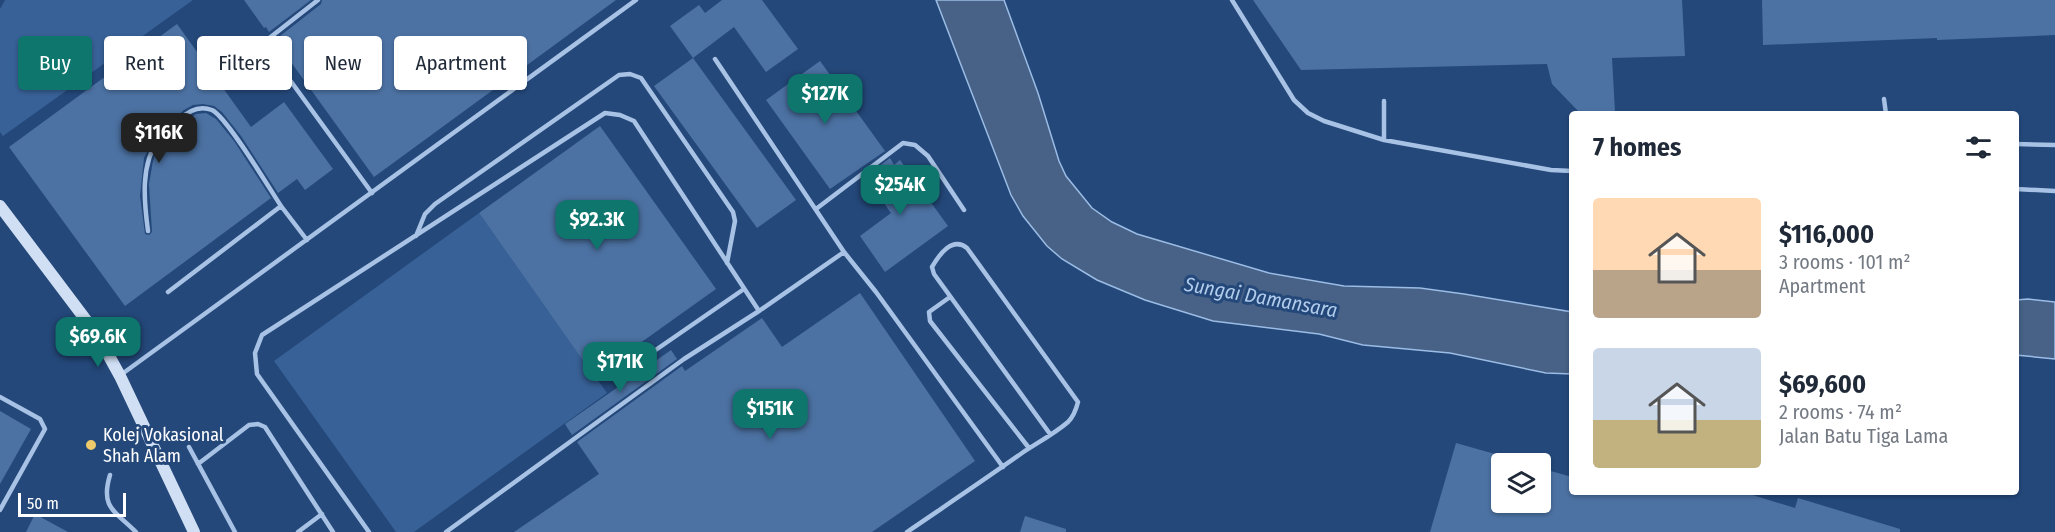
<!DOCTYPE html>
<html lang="en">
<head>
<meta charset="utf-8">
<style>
	:root { --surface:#fff; --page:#f6f6f7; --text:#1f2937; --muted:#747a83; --accent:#0f766e }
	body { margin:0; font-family:"Fira Sans Condensed",sans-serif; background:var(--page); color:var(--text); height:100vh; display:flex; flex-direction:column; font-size:22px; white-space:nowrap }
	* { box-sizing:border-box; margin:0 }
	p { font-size:20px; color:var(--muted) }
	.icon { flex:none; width:33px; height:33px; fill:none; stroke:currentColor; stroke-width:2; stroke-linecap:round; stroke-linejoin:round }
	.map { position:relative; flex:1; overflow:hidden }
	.sheet { position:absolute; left:1569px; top:111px; width:450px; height:384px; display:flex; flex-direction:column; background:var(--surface); border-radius:6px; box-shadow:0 2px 4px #0004 }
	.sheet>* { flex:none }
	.banner { position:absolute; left:18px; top:36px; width:570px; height:54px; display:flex; gap:12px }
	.controls { position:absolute; left:1491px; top:453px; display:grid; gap:12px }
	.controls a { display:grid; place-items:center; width:60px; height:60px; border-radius:6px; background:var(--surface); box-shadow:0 2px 4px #0004; font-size:30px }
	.scale { position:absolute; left:18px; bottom:15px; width:108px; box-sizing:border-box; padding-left:6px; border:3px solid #fff; border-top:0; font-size:16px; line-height:21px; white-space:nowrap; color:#fff; -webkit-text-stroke:4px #24487a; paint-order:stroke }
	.price { position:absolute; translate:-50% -51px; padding:0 14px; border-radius:12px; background:var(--accent); color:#fff; font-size:20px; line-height:39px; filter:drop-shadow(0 2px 3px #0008) }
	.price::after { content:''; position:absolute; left:50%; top:36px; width:18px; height:14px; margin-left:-9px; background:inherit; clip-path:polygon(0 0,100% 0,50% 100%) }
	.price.selected { background:#222; color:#fff }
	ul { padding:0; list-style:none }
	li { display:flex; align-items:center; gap:18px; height:150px; padding:0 24px }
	li span { display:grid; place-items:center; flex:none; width:168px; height:120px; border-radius:6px; color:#555 }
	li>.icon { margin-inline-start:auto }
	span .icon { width:72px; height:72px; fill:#fffc; stroke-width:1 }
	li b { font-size:26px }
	h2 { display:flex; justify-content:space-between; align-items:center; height:72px; padding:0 24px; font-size:26px }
	.tag { padding:0 21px; border-radius:6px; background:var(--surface); box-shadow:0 2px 4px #0004; font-size:21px; line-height:54px }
	.tag.selected { background:var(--accent); color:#fff }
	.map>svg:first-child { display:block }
</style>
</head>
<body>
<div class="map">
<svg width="2055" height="532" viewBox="0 0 2055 532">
	<rect width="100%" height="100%" fill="#24487a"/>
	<path fill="#386197" d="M5 0H193L3 136 0 132V9Z
		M479 213 607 393 414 532H396L274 361Z"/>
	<path fill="#476286" stroke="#9bbce5" stroke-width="1.5" d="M936 0H1004L1038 93 1059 161 1066 176 1092 208 1112 222 1137 234 1269 273 1344 286 1420 288 1464 294 1572 312V374L1546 373 1450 353 1363 345 1319 334 1213 321 1145 300 1097 280 1062 259 1047 246 1023 216 1011 195Z
		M2028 299 2055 302V359L2016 355V300Z"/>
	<path fill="#4c72a3" d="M244 0H311L269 32 266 27 264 28Z
		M322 0H616L374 177 275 40 321 4Z
		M722 0H762L798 49 766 72 734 27 693 58 670 26 699 5 705 13Z
		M1253 0H1682L1685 56 1612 58 1615 112 1580 113 1552 84 1547 64 1301 70Z
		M1762 0H2055V35L1937 40V38L1763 45Z
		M177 24 251 127 284 102 333 169 305 190 297 179 278 193 241 136 222 112 214 106 203 104 193 105 184 110 158 132 144 158 140 196 145 234 149 235 152 232 149 184 153 161 157 150 166 136 196 114 206 113 216 119 234 141 271 198 125 306 9 147Z
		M693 58 796 200 757 228 654 86Z
		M820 61 885 151 830 189 766 100Z
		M600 126 716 289 594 376 479 213Z
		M890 158 894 165 900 160 948 226 885 272 860 236 891 213 865 177Z
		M860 293 975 461 872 532H514L599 474 577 442 682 366 685 371 762 318 782 347Z
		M671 350 677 359 572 435 565 424Z
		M0 411 31 429 0 484Z
		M1456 443 1502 456V502H1540V468L1572 477V492H1743L1795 508 1798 498 1900 529V532H1430Z
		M35 514 68 532H26Z
		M1025 516 1066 529V532H1020Z"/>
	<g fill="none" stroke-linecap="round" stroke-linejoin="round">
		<path stroke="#a7c2e4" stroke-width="4.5" d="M318 0 263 43 372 193
			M1232 0 1294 100 1308 113 1324 121 1384 140 1551 170 1572 171
			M715 59 844 252
			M1884 99 1886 114
			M1384 101V140
			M2016 144 2055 145
			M2016 189 2055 191
			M816 209 903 143 915 145 928 156 964 210
			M148 231C144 201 140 165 159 138 164 131 172 126 179 120 188 111 199 105 212 110 227 117 269 188 281 206
			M416 236 425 214 435 204 619 75 630 74 641 78 733 212 735 221 727 263
			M168 292 281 206 307 240
			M950 297 929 312 930 321 1029 448
			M122 374 636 0
			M618 376 744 289
			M0 397 40 419 45 429 0 510
			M189 447 235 532
			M198 464 249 425 258 424 265 427 333 532
			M110 475C100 508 115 511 136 532
			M298 532 322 514
			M369 532 257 374 255 353 262 335 605 113 620 115 634 121 759 311
			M446 532 684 359 759 311 844 252 876 292 1003 467
			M907 532C945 506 984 480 1022 453 1037 443 1054 434 1068 422 1074 416 1076 410 1078 402L967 248C952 236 939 255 932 267L934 274 1050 434"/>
		<path stroke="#d0dff4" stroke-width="12" d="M0 206 98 336 120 376 194 532"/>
	</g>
	<circle fill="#eeca6b" stroke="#24487a" stroke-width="2" cx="91" cy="445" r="6"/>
	<g text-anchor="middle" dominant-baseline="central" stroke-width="6" stroke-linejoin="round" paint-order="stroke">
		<g font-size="18" fill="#fff" stroke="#24487a" text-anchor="start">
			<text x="103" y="435">Kolej Vokasional<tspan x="103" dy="21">Shah Alam</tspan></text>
		</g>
		<g font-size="20" font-style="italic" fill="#b2ccec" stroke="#24487a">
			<text transform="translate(1261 297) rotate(10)">Sungai Damansara</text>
		</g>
	</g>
</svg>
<div class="controls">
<a><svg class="icon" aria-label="layers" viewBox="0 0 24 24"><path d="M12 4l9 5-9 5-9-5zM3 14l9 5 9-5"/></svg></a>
</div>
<div class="scale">50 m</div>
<b class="price" style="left:825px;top:125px">$127K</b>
<b class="price selected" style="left:159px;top:164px">$116K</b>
<b class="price" style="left:900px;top:216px">$254K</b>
<b class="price" style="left:597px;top:251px">$92.3K</b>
<b class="price" style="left:98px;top:368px">$69.6K</b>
<b class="price" style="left:620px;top:393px">$171K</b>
<b class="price" style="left:770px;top:440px">$151K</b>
<div class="banner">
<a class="tag selected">Buy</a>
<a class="tag">Rent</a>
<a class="tag">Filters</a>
<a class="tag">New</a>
<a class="tag">Apartment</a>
</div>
<section class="sheet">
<h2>7 homes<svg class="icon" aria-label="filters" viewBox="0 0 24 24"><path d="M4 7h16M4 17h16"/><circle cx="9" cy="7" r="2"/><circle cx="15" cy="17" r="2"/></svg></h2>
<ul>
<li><span style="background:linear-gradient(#ffd9b3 60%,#b9a48a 0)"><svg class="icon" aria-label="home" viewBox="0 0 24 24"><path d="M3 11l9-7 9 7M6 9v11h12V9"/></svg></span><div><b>$116,000</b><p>3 rooms · 101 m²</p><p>Apartment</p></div></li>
<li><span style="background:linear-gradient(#c9d6e8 60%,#c2b280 0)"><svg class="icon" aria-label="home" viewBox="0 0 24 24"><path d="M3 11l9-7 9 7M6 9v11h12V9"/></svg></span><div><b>$69,600</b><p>2 rooms · 74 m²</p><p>Jalan Batu Tiga Lama</p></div></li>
</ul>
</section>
</div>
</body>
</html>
